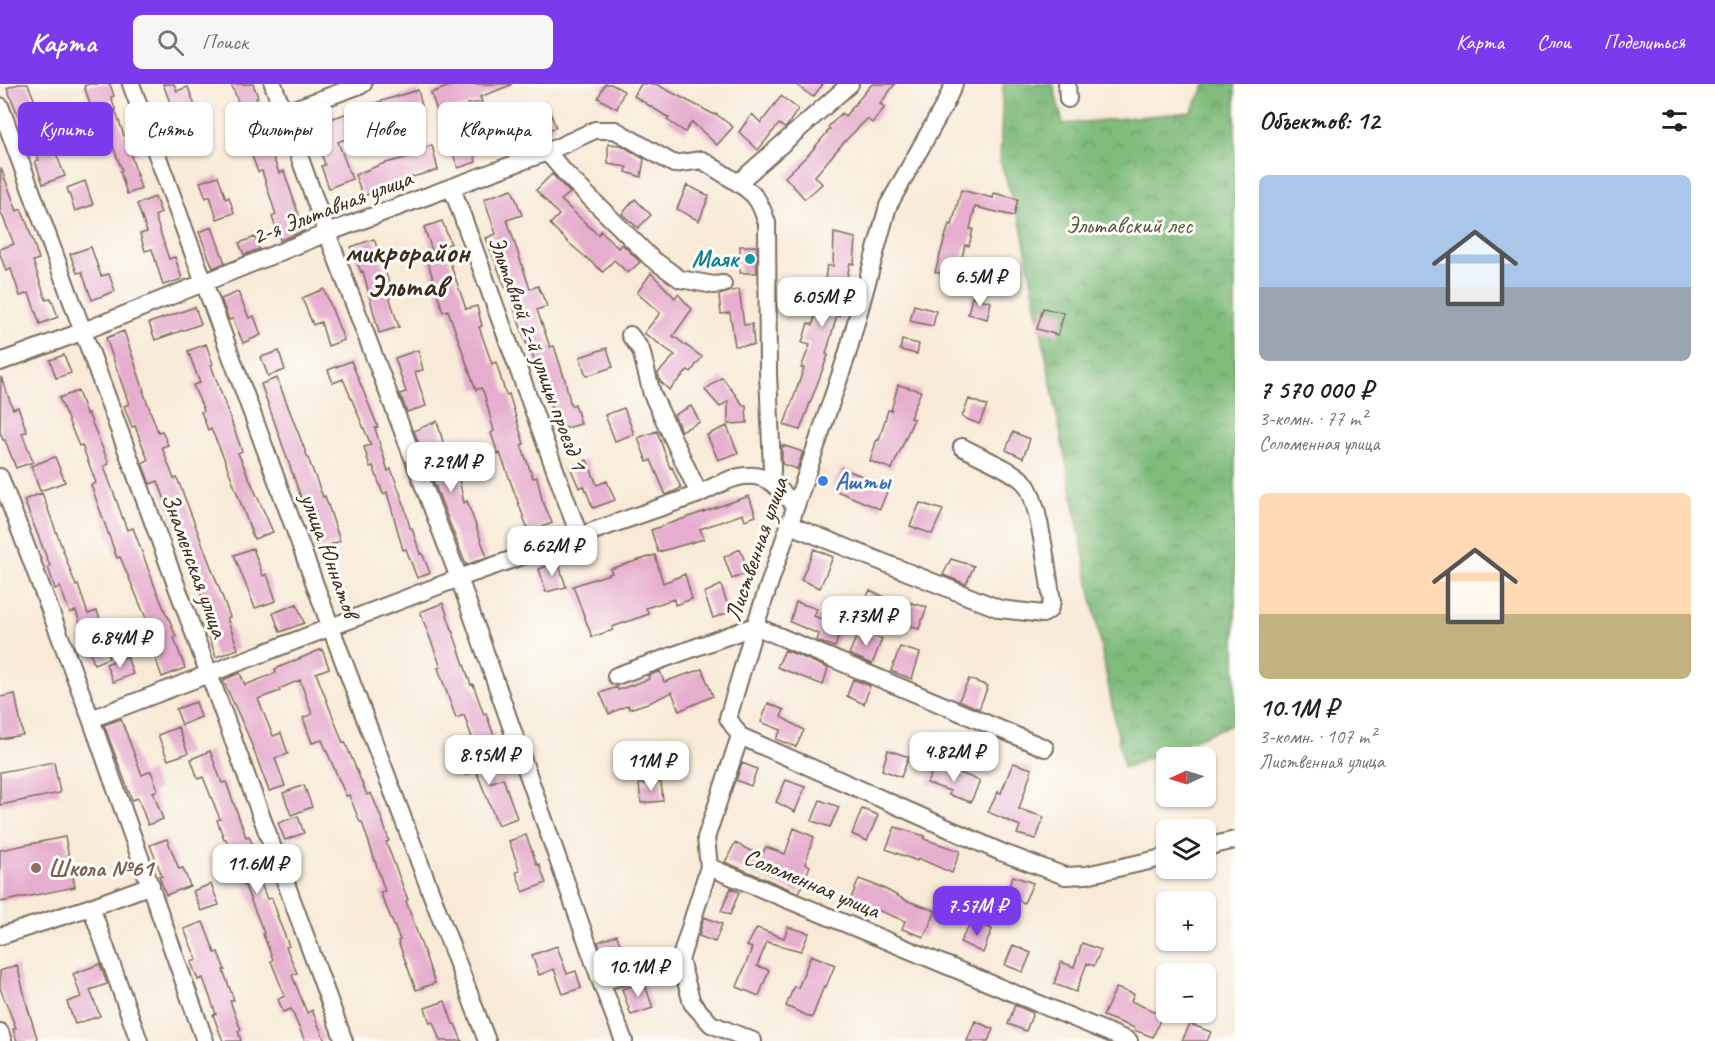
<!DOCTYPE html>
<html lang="ru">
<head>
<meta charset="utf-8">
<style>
	:root { --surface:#fff; --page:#f6f6f6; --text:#202124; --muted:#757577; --accent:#7c3aed }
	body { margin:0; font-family:Caveat,sans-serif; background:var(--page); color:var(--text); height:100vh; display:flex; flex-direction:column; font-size:22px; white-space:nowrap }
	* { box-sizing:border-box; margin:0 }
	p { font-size:20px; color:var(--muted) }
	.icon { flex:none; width:33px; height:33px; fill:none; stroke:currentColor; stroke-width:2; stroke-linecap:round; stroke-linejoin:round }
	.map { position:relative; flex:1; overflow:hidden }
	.drawer { display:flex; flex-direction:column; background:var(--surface); width:480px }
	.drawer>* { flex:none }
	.hud { position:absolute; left:18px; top:18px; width:570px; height:54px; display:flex; gap:12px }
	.needle { width:39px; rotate:266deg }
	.controls { position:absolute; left:1156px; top:663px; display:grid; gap:12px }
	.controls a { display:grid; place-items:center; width:60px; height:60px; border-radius:9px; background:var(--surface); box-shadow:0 2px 4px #0004; font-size:30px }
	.price { position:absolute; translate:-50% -51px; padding:0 14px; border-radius:12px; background:#fff; color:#222; font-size:20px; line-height:39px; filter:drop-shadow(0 2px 3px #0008) }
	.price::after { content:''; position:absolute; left:50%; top:36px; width:18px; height:14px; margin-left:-9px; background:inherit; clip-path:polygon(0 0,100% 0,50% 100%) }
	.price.active { background:var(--accent); color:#fff }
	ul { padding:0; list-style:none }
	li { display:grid; align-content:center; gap:12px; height:318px; padding:0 24px }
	li span { display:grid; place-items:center; height:186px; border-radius:9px; color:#555 }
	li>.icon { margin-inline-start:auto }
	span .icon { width:108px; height:108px; fill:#fffc; stroke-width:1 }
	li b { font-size:26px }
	h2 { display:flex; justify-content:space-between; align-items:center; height:72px; padding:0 24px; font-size:26px }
	.tag { padding:0 21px; border-radius:9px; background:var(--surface); box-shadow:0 2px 4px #0004; font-size:21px; line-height:54px }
	.tag.active { background:var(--accent); color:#fff }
	header { display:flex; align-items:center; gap:36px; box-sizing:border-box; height:84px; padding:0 30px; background:var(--accent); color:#fff }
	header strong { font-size:28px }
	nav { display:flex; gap:33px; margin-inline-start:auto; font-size:21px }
	.search { width:420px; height:54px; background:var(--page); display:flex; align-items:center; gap:15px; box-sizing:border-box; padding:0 21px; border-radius:9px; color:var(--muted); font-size:22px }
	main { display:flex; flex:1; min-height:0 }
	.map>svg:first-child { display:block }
</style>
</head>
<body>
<header>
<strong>Карта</strong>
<div class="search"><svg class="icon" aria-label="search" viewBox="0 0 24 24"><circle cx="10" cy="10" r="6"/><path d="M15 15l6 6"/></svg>Поиск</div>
<nav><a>Карта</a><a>Слои</a><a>Поделиться</a></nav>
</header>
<main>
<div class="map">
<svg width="1235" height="957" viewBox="0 0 1235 957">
	<defs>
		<pattern id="forest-crowns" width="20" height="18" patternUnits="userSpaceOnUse" patternTransform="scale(1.5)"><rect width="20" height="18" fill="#80bc7b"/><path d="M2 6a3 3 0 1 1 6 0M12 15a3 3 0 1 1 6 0" fill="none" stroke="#6a9964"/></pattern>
	</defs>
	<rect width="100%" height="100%" fill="#fdfcf7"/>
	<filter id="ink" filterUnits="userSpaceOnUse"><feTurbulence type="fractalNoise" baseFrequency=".0167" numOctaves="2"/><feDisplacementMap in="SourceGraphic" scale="12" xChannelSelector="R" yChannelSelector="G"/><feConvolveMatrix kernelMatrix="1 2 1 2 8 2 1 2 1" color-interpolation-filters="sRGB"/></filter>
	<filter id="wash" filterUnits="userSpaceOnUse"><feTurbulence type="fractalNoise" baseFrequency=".008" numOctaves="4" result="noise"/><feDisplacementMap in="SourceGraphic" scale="24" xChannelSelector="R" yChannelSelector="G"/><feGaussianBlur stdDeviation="1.35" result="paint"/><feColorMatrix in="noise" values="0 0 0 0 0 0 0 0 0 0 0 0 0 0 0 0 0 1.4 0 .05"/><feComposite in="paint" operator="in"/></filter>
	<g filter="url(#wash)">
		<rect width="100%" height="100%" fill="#f8ead7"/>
		<path fill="url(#forest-crowns)" stroke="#5e734c" stroke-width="1.5" d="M1003 0H1053L1063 40 1191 28 1206 0H1235V639L1124 684 1021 141 1000 77Z"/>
		<g id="blocks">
			<path fill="#e6adce" d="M18 0H28L65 92 43 100 35 77 39 76 27 45 24 46 7 4Z
				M89 0H110L114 12 111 13 124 52 132 49 139 68 131 71 141 105 127 110 120 87 122 86 106 44 100 47 92 26 84 2Z
				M163 0H174L177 7 188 3 195 22 185 25 196 56 180 63 173 45 179 42Z
				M231 0H253L258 13 256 14 269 50 265 52 279 89 284 87 304 147 280 156 272 133 276 131 262 87 258 88 251 69 254 68 240 33 244 32Z
				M455 0H511V1L480 13 482 18 467 20 468 22 451 26 452 31 440 36 431 9Z
				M605 0H611L624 7 617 25 598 14Z
				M641 0H656L715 31 716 30 733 43 717 61 692 38 685 48 667 36 669 34 634 12Z
				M795 0H823L813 13Z
				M872 0H895L880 20 885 23 872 39 867 35 844 58 815 92 822 100 805 115 785 93 809 70 830 45 828 43 842 29 845 32Z
				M418 6 423 27 399 33V35L338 58 352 95 329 104 321 82 325 81 313 41 348 29 347 24 364 18 365 22Z
				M781 12 798 25 787 42 785 44 779 40 758 66 739 48 752 30 761 39Z
				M547 21 556 43 534 54 524 33Z
				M495 37 501 56 474 70 476 78 458 84 450 61 478 50 476 45Z
				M608 60 621 61 644 75 641 93 626 88 627 83 608 80Z
				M432 61 438 86 412 93V95L386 102V104L363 112 355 91 382 80 417 71 416 67Z
				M1 84 17 127 21 125 28 142 39 175 33 177 46 216 51 214 58 233 40 240 29 209 20 212 11 185 6 187 0 170V165L14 160 0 126Z
				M552 90 570 109 561 116 598 151 601 147 618 164 622 160 640 178 628 189 614 176 603 188 570 160 550 140 559 131 536 106Z
				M218 92 226 115 229 113 234 129 217 135 210 112 206 114 200 98Z
				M85 97 93 121 75 127 67 104Z
				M687 101 709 112 699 137 677 125Z
				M512 105 522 131 507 136 530 205 538 202 547 222 537 226 550 263 554 262 565 296 571 322 575 320 581 340 559 346 529 261H527L506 202 505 203 486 154 496 150 484 115Z
				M961 106 993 114 994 109 1018 115 1014 132 975 123 970 145H973L969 162 965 161 957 193 935 188 949 140 952 141Z
				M155 113 161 129 155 132 169 175 175 173 182 195 163 201 152 165 145 167 140 150 147 148 137 120Z
				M635 115 651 131 638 144 622 130Z
				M442 137 451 160 444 161 466 225 477 222 482 242 479 243 492 280 496 278 506 311 509 310 524 360 521 361 533 394 537 393 542 415 552 439 529 448 500 369 498 370 491 349 494 347 484 309 481 304 476 306 448 226 443 228 427 175 434 172 424 143Z
				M212 143 225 179 213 184 199 148Z
				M834 149 856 154 854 180 850 179 839 232 837 231 826 270 828 271 800 346 784 341 804 284H801L810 261 802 259 808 239 813 241 818 212H822L827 182H833Z
				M255 153 259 165 244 171 239 159Z
				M374 155 392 207 388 209 399 243 379 249 363 187 361 188 351 163Z
				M740 162H757V189H740Z
				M91 163 101 192 109 190 115 207 92 216 82 188 77 189 70 170Z
				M651 189 675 214 678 210 692 225 673 252 702 273 691 288 688 286 669 306 660 297 658 289 675 271 644 249 660 229 637 209Z
				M324 205 344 256 328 262 321 238 313 241 302 214Z
				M739 205 744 241 752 240 754 261 735 262 730 229 721 230 719 211Z
				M238 208 249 234 254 232 261 251 243 259 233 235 229 236 221 215Z
				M972 213 991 218 987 235 968 230Z
				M914 221 936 227 933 242 910 237Z
				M195 223 201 240 155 256 149 239Z
				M1043 224 1064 229 1058 251 1037 245Z
				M124 247 144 307H143L158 348 162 347 168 361 162 363 174 395 177 394 188 422 230 533 227 534 238 565 216 573 209 553 215 551 192 484 190 485 158 397 150 400 142 379 148 376 135 342 132 343 124 322 129 320 106 254Z
				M902 256 919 260 917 270 900 266Z
				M206 260 213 280 211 281 242 367 238 369 273 448 254 455 224 374 211 345 208 346 201 328 204 327 193 301 200 299 188 267Z
				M607 264 613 283 586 292 580 273Z
				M418 266 423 286 415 288 426 322 407 328 400 310 406 308 395 274Z
				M279 267 285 286 268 292 261 273Z
				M64 271 71 289 56 294 50 276Z
				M351 277 378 343 375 344 388 387 391 385 403 417 410 444H412L420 470 422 469 430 489 417 494 406 465 403 466 387 408 383 410 373 382 370 383 364 363 371 361 343 295 333 299 328 286Z
				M1 293 13 325 18 323 27 348 22 349 33 378 16 384 5 356H3L0 348Z
				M722 293 743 321H746L747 339 728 340V317L720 323 705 306Z
				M277 294 323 413 325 412 340 457 319 465 261 300Z
				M898 301 921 307 910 334 914 335 892 385 870 377 877 355 879 356 888 326 891 327Z
				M78 307 86 330 88 329 109 380 104 382 127 446 133 444 155 503 167 532H168L176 553 174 554 185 584 162 593 143 541 148 539 120 473 117 474 91 401 96 399 82 361 79 362 59 314Z
				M969 315 987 322 979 340 962 333Z
				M691 322 700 338 681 347 674 331Z
				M624 324 634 350 615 357 605 331Z
				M437 337 445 365 448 364 456 395H459L464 419 467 417 487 473 466 481 414 347Z
				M727 342 738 369 718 376 707 351Z
				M657 347 670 384 672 383 681 404 666 411 651 376 647 378 638 354Z
				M1013 348 1030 355 1023 374 1006 366Z
				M782 361 803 368 797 385 782 380Z
				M55 373 65 398 40 407 31 382Z
				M587 376 597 401 607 397 615 416 593 424 584 402 579 404 570 383Z
				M842 384 889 403 880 425 832 405Z
				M42 409 76 502 78 501 88 530 97 527 104 546 100 548 109 574 94 580 76 527 70 529 60 503 55 505 48 483 50 482 24 416Z
				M749 412 756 432 745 436 743 430 700 445 704 455 658 468 651 446Z
				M920 419 943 426 932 450 910 442Z
				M253 464 263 492 267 490 276 517 255 524 234 471Z
				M740 465 749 488 732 495 724 473Z
				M814 465 833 473 820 504 801 496Z
				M655 471 663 499 685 490 692 515 675 521 674 515 646 524 649 530 612 543 613 546 592 553 573 502 612 489 610 485Z
				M951 475 974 482 966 500 943 491Z
				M558 477 566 503 546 508 539 485Z
				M721 501 730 528 713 534 704 509Z
				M870 506 905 523 907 518 927 523 919 545 884 534V536L861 526Z
				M796 518 817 525 814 532 841 544 835 563 817 557 819 550 790 538Z
				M443 519 471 601 473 600 484 631 486 629 494 652 474 659 464 631 456 634 438 584 441 583 420 528Z
				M297 520 304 539 280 548 273 529Z
				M859 547 882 555 872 580 849 570Z
				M900 563 920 569 912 595 891 587Z
				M322 565 329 584 316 589 343 659 345 658 367 711 371 709 383 738 389 757 386 758 408 816 406 817 435 899 416 906 398 857 400 856 380 808 385 807 362 738H360L349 711 346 712 322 656 312 659 303 634 312 630 300 596 279 605 280 607 258 615 273 652 281 649 288 670 275 674 285 702 269 707 248 651 223 596 240 589 245 601 276 589 275 585Z
				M785 566 828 584 823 601 777 583Z
				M127 572 133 590 113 598 106 580Z
				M702 585 713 612 679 627 672 608 651 618 629 625 628 621 609 630 600 609 617 603 618 606 649 595 648 592 660 587 664 598Z
				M853 595 870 602 864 620 847 612Z
				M969 595 988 602 979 625 959 616Z
				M15 610 23 651 0 655V613Z
				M196 618 201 633 182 641 176 625Z
				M768 619 784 626 781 633 804 646 796 663 776 655 781 646 761 638Z
				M121 635 142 691 151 687 158 706 153 708 163 735 148 741 138 714 132 716 104 641Z
				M178 643 188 669 168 676 158 651Z
				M477 662 490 699 503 694 517 734 498 741 476 687 465 691 457 669Z
				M888 666 909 673 901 693 882 686Z
				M210 667 222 699 226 698 246 753 249 752 257 772 251 774 267 815 272 814 278 832H277L289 862 286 863 297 889 292 891 307 929 312 926 325 957H305L291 925 283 928 278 915 285 912 271 877 273 876 263 850 264 849 226 755H224L217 736 220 735 203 693 198 695 191 675Z
				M54 678 60 709 0 721V688Z
				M742 679 757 685 751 702 736 696Z
				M1013 679 1032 685 1019 725 1044 733 1036 755 1017 750 1020 742 988 728 998 708 1001 709Z
				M935 682 958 688 980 697 971 718 949 711 950 707 927 699Z
				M786 696 805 703 795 728 776 718Z
				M661 698 663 717 641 719 639 700Z
				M304 701 312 723 291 731 283 709Z
				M820 716 839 723 830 743 812 737Z
				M862 725 878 731 867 757 852 750Z
				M298 732 304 749 285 756 278 739Z
				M895 743 925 752 924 755 960 767 952 789 918 774 917 777 886 765Z
				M794 744 814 753 805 780 810 782 799 809 725 778 735 759 761 772 766 763 785 770Z
				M526 751 537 781 539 780 546 799 523 808 516 788 520 787 509 757Z
				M65 753 75 803 0 818V766Z
				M167 755 179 785 183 784 190 802 166 811 159 792H162L150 761Z
				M1013 792 1033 799 1024 819 1006 810Z
				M859 795 883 804 905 816 936 827 924 853 902 845 905 837 875 825 874 829 849 819Z
				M211 800 219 821 201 827 193 807Z
				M731 804 739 808 730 831 721 827Z
				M704 833 722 840 715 858 699 852Z
				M972 837 992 845 983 869 960 858Z
				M203 838 215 869 218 868 225 886H223L234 916 230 917 241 946 238 947 241 957H223L213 931 216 930 203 894 198 896 191 878 197 876 184 845Z
				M788 843 809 849 801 867 767 858 757 882 769 886 759 912 737 903 752 864 747 862 757 844 784 854Z
				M617 851 623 870 605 877 598 858Z
				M1082 859 1101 866 1094 882 1087 879 1076 908 1054 900 1061 878 1074 883Z
				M1013 861 1031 869 1023 888 1005 881Z
				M557 862 567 890 576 887 581 904 563 910 554 885 539 891 532 871Z
				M811 871 835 881 826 903 824 902 812 934 786 922 794 902 798 904Z
				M100 880 107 900 90 906 100 932 75 940 67 918 81 913 73 890Z
				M17 881 28 925 38 957H17L13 945 16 944 0 904V887Z
				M644 898 653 924 631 931 622 905Z
				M1116 904 1134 910 1131 917 1162 931 1153 953 1134 946 1135 944 1103 932Z
				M445 917 453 940H455L462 957H440L433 938 430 939 425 924Z
				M1015 921 1033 929 1026 947 1008 940Z
				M975 937 993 945 988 957H967Z
				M1190 940 1211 948 1207 957H1182Z"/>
		</g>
	</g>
	<g filter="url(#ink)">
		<use href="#blocks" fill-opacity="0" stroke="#7d6d5f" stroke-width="1.5"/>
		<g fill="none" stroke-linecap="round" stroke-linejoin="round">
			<g stroke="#7d6d5f" stroke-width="20">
				<path id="minor" d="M131 0 331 544 487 957
					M273 0 327 149 459 494 601 898 624 957
					M1067 0 1068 15
					M0 22 344 957
					M283 29 363 0
					M547 68 566 90 651 174 680 195 714 201 723 200
					M738 99C757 111 760 118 767 139L768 289 772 385 771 398
					M452 104 579 451
					M630 251 641 266 652 310 699 410
					M0 278 84 247 327 149 547 68 595 46H615L674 80 702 76 738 99 850 0
					M0 393 91 635 205 957
					M790 441 1000 525 1043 530 1049 526 1052 517C1048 494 1039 410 1023 397 1009 384 980 373 962 363
					M616 592 755 542 1045 664
					M91 635 459 494 699 410C720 399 749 382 772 399 780 405 788 415 796 422
					M740 652 1001 768 1065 792 1086 791 1167 773
					M1206 763 1235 756
					M709 783 1129 957
					M0 852 91 823
					M680 876 692 919 711 940 753 957
					M601 898 680 876 709 783 706 754 740 652 728 634 755 542 847 271 888 122 945 20 954 0
					M0 948 3 957
					M139 957 91 823 151 801"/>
			</g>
			<use href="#minor" stroke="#fff" stroke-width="16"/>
		</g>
	</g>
	<circle fill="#0f9aa8" stroke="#fdfcf7" stroke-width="2" cx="750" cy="175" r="6"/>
	<circle fill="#3f7fe0" stroke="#fdfcf7" stroke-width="2" cx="823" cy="397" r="6"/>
	<circle fill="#8d6e63" stroke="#fdfcf7" stroke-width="2" cx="36" cy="784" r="6"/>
	<g text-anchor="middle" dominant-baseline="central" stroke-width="6" stroke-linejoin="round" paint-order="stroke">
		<g font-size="24" fill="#3b2a1e" stroke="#fdfcf7">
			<text transform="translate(332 123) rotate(-21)">2-я Эльтавная улица</text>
			<text transform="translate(538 269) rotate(70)">Эльтавной 2-й улицы проезд 1</text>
			<text transform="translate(756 465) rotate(-71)">Лиственная улица</text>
			<text transform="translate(330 471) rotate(70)">улица Юннатов</text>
			<text transform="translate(195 481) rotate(70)">Знаменская улица</text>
			<text transform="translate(812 799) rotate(23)">Соломенная улица</text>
		</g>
		<g font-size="24" fill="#54573b" stroke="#fdfcf7">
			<text x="1129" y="141">Эльтавский лес</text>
		</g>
		<g font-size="24" font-weight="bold" fill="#0d838f" stroke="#fdfcf7" text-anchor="end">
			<text x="738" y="175">Маяк</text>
		</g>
		<g font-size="24" font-weight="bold" fill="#366cbe" stroke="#fdfcf7" text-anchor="start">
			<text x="835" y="397">Ашты</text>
		</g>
		<g font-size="24" font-weight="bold" fill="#785e54" stroke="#fdfcf7" text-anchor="start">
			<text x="48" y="784">Школа №61</text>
		</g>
		<g font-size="30" font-weight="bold" fill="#3b2a1e" stroke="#fdfcf7">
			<text x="407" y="168">микрорайон<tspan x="407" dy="34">Эльтав</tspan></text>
		</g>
	</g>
</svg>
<div class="controls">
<a><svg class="needle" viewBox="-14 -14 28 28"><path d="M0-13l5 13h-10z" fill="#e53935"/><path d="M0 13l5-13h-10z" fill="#757577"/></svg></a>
<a><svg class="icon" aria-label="layers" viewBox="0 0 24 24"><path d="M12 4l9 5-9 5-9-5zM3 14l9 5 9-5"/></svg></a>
<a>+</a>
<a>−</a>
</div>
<b class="price" style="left:980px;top:224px">6.5M ₽</b>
<b class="price" style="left:822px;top:244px">6.05M ₽</b>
<b class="price" style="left:451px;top:409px">7.29M ₽</b>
<b class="price" style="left:552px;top:493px">6.62M ₽</b>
<b class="price" style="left:866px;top:563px">7.73M ₽</b>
<b class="price" style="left:120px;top:585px">6.84M ₽</b>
<b class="price" style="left:954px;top:699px">4.82M ₽</b>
<b class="price" style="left:489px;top:702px">8.95M ₽</b>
<b class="price" style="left:651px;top:708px">11M ₽</b>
<b class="price" style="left:257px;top:811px">11.6M ₽</b>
<b class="price active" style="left:977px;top:853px">7.57M ₽</b>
<b class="price" style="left:638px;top:914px">10.1M ₽</b>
<div class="hud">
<a class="tag active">Купить</a>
<a class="tag">Снять</a>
<a class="tag">Фильтры</a>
<a class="tag">Новое</a>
<a class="tag">Квартира</a>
</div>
</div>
<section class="drawer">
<h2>Объектов: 12<svg class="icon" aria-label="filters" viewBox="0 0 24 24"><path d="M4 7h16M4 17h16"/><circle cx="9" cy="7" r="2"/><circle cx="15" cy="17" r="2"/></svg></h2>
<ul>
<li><span style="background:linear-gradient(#a9c7e8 60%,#9aa5b1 0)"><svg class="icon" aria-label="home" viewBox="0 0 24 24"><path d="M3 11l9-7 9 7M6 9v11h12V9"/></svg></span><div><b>7 570 000 ₽</b><p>3-комн. · 77 m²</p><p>Соломенная улица</p></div></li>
<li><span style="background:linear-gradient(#ffd9b3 65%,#c2b280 0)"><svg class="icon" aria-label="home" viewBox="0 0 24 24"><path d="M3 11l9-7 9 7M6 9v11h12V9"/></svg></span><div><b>10.1M ₽</b><p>3-комн. · 107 m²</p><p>Лиственная улица</p></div></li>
</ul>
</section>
</main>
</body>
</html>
